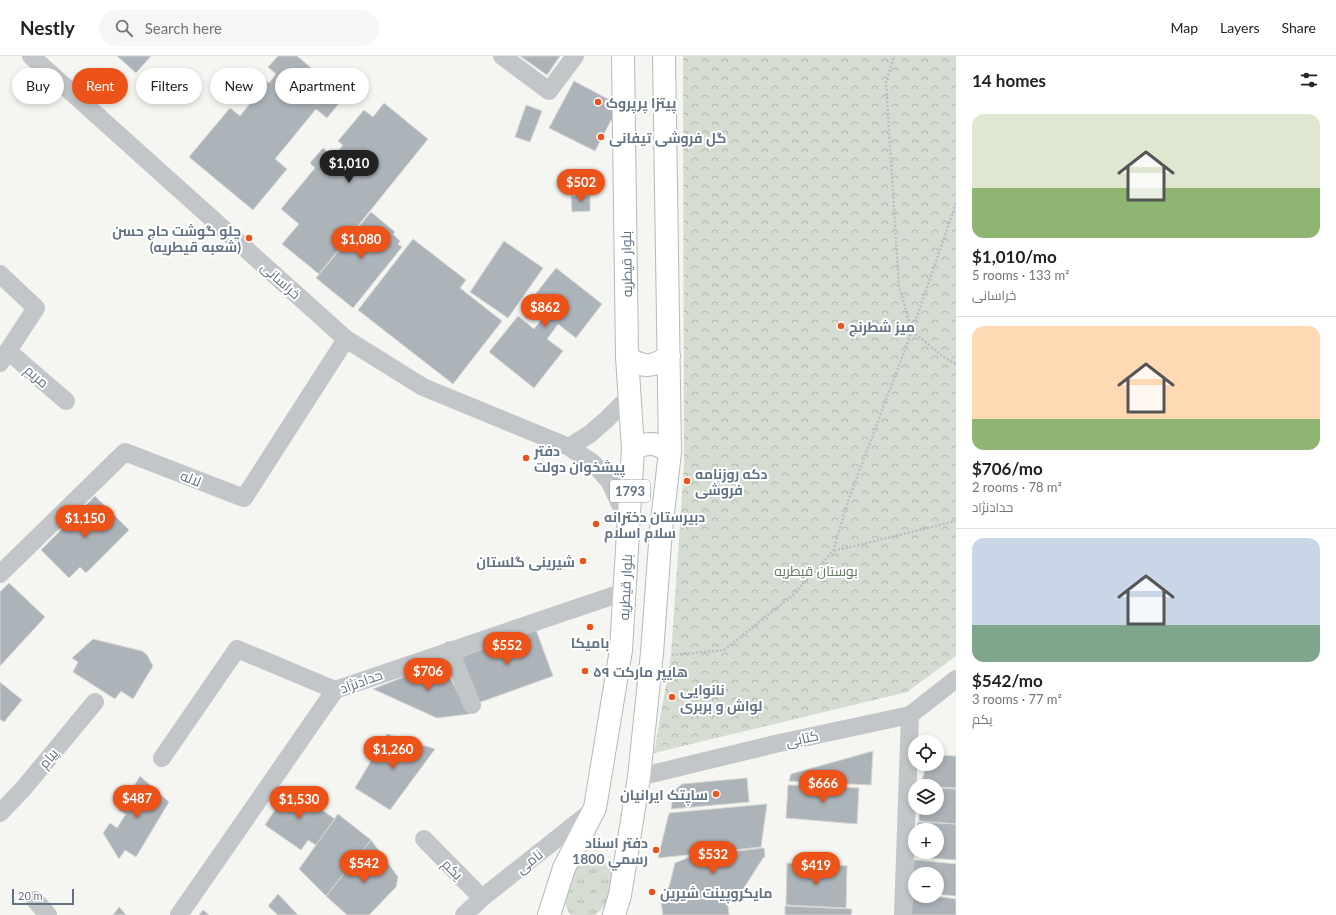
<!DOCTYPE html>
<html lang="en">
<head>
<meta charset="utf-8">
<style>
	:root { --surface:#fff; --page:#f6f6f6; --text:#202124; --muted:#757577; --line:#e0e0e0; --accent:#ed5218 }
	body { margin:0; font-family:Lato,Cairo,sans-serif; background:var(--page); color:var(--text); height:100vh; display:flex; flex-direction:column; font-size:15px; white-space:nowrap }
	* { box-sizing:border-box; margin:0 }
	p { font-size:13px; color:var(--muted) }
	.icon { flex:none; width:22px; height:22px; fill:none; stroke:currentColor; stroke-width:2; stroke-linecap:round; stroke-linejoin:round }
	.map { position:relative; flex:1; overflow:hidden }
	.drawer { display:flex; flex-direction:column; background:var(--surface); width:380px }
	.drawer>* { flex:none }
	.hud { position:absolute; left:12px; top:12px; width:380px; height:36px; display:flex; gap:8px }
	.controls { position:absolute; left:908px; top:679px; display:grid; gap:8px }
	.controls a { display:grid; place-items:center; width:36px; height:36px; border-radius:50%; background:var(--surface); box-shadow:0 2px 6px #0003; font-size:20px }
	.scale { position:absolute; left:12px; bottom:10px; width:62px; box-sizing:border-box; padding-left:4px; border:2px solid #627384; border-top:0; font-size:11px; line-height:14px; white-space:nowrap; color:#627384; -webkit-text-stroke:3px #fff; paint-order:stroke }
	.price { position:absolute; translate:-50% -34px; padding:0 9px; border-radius:14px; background:var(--accent); color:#fff; font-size:13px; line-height:26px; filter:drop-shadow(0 1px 2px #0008) }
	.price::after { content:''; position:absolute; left:50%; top:24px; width:12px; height:9px; margin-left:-6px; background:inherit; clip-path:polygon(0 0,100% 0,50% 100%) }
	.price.on { background:#222; color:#fff }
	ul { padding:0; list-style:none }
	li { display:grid; align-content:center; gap:8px; height:212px; padding:0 16px }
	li+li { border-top:1px solid var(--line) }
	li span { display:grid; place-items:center; height:124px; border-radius:12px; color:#555 }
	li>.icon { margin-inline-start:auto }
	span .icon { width:72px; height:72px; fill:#fffc; stroke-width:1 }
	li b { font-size:17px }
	h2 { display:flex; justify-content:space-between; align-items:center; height:48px; padding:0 16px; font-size:17px }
	.tag { padding:0 14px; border-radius:18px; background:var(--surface); box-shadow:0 2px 6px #0003; font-size:14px; line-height:36px }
	.tag.on { background:var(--accent); color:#fff }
	header { display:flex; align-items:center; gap:24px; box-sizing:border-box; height:56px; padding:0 20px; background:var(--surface); border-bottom:1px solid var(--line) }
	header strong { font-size:19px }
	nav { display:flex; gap:22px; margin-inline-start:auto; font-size:14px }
	.search { width:280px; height:36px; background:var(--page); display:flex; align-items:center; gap:10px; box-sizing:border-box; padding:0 14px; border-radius:22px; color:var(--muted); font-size:15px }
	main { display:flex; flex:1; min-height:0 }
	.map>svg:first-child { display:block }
</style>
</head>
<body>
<header>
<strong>Nestly</strong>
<div class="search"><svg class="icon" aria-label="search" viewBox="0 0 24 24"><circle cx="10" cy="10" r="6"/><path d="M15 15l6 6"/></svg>Search here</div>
<nav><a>Map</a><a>Layers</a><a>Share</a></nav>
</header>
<main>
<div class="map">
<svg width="956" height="859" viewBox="0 0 956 859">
	<defs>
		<pattern id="grass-tufts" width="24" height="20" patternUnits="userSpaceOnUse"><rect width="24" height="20" fill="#d5dcd1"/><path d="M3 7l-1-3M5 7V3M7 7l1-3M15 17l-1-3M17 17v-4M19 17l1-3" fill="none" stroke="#b0b7af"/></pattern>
		<pattern id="park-crowns" width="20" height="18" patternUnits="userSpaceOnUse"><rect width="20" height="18" fill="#d5dcd1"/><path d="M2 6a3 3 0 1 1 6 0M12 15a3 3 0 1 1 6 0" fill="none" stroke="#b0b7af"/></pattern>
	</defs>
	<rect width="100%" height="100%" fill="#f5f5f1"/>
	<path fill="url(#grass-tufts)" d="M590 799 602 802 610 812 615 824 609 846 595 859H571L568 855 562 840 578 805Z"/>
	<path fill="url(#park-crowns)" d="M683 0H956V600L907 636 654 697 671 600 684 410Z"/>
	<path fill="#acb3b9" stroke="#d6d6d4" d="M117 0H151L136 17Z
		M278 0H297L334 31 328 38 339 47 327 62 316 53 275 103 287 113 253 154 189 101 230 52 240 60 252 45 239 35 255 16 269 27 276 18 268 11Z
		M520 0H560L547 19Z
		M574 25 619 49 595 95 549 72Z
		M384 47 428 83 319 218 282 188 299 168 281 153 315 112 310 107 323 92 334 101 343 89 338 85 364 54 373 61Z
		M526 49 542 55 530 86 515 81Z
		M590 139V155L572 156 571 140Z
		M371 156 395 176 393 178 400 185 398 188 402 191 353 252 316 222Z
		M413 183 466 224 460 232 502 265 453 328 358 254Z
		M504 185 543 212 508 262 470 236Z
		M556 212 602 248 576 282 558 268 547 283 563 295 534 332 489 296 518 260 534 273 546 258 530 245Z
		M95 440 129 474 86 517 80 511 69 522 41 494Z
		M9 527 45 561 0 610V536Z
		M536 574 553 620 478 647 461 601Z
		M93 583 142 595 147 599 153 610 133 643 121 635 115 643 73 616 78 606 72 602Z
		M442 606 469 658 437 662 373 633Z
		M0 626 22 644 4 666 0 663Z
		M387 678 435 693 390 754 355 732Z
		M873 695 871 729 789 725 791 718Z
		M937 699 956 700V732L921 730 926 708H937Z
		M140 720 169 746 136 801 125 794 119 803 103 777 110 767 117 772 126 758 119 754Z
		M747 722 749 746 671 753 674 735 682 728Z
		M788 729 859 732 857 768 786 762Z
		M937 732 956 733V768L919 765V752H937Z
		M289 733 298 738 299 736 320 750 319 752 335 763 316 789 308 784 301 794 265 769Z
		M767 748 761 791 658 802 669 757Z
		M338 758 371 784 326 840 299 813Z
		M918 766 956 768V804L916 801V796H937V774H917Z
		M371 784 398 821 396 831 369 859H347L326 840Z
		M764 792 765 801 763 802 740 838 664 845 663 834 669 831 675 807 692 800Z
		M914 804 956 808V840L937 838V818H915V836H911Z
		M787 807 847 810 846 852 786 849Z
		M913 837 915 838V840H933L956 843V859H911Z
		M278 838 298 859H278L268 850Z
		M727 841 729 859H663L661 846Z
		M785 850 852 853 851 859H785Z
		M119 851 126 859H113Z
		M203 854 209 859H199Z"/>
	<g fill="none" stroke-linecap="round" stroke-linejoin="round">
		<g stroke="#b5b9bd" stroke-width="24">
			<path id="primary" d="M627 301C643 312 653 312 669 300
				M633 392C650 386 655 386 670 396
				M549 859 564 812 595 752 621 594 633 392 627 301 623 0
				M614 859 620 839 639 721 652 597 661 474 670 396 664 0"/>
		</g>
		<path stroke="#bbbec0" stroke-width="2.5" stroke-dasharray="2 2" stroke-linecap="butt" d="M956 147 912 275 945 302 956 308
			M834 495 956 465
			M672 599 724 594 793 539 833 495 849 442 912 275 899 230 886 26 894 0"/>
		<path stroke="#c2c6c9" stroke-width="18" d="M31 0 346 283 423 331 569 391 593 407 610 426 628 466
			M502 0 549 35 575 0
			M0 218 36 252 0 307
			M8 295 66 345
			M569 391 590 378 607 363 630 340
			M0 518 125 396 244 442 346 283
			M450 594 472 649
			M162 702 237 593 335 634
			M639 721 775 688 910 659 956 623
			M0 757 23 733 95 646
			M424 783 482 842
			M35 844 48 859
			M179 859 335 634 624 536
			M464 859 482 842 593 754
			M903 859 910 659"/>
		<use href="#primary" stroke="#fff" stroke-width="22"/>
	</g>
	<g fill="#ed5218" stroke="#fff" stroke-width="1.5">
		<circle cx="598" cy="46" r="4"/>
		<circle cx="601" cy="81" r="4"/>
		<circle cx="249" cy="182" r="4"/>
		<circle cx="841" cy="270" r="4"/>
		<circle cx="526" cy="402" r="4"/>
		<circle cx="687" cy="425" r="4"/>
		<circle cx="596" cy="468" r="4"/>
		<circle cx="583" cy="505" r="4"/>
		<circle cx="590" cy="571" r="4"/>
		<circle cx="585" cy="615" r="4"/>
		<circle cx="672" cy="641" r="4"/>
		<circle cx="716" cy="738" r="4"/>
		<circle cx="656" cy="794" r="4"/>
		<circle cx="652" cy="836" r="4"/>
	</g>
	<g text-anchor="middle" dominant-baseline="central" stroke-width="4" stroke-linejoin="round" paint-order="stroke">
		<rect fill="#fff" stroke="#919da9" stroke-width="1" x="610" y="424" width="40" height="22" rx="3"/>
		<g font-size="13" font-weight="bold" fill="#627384">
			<text x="630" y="435">1793</text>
		</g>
		<g font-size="14" font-weight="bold" fill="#627384" stroke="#fff" text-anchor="start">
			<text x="606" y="46">پیتزا پرپروک</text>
			<text x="609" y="81">گل فروشی تیفانی</text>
			<text x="241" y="174" text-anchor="end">چلو گوشت حاج حسن<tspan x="241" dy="16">(شعبه قیطریه)</tspan></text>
			<text x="849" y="270">میز شطرنج</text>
			<text x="534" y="394">دفتر<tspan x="534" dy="16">پیشخوان دولت</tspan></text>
			<text x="695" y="417">دکه روزنامه<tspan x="695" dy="16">فروشی</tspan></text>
			<text x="604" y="460">دبیرستان دخترانه<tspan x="604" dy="16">سلام اسلام</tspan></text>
			<text x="575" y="505" text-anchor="end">شیرینی گلستان</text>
			<text x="590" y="586" text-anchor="middle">بامیکا</text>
			<text x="593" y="615">هایپر مارکت ۵۹</text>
			<text x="680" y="633">نانوایی<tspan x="680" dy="16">لواش و بربری</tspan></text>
			<text x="708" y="738" text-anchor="end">ساپتک ایرانیان</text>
			<text x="648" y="786" text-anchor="end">دفتر اسناد<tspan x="648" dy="16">رسمي 1800</tspan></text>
			<text x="660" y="836">مایکروپینت شیرین</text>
		</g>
		<g font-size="14" fill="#627384" stroke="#fff">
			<text transform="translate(626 208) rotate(-91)">بلوار قیطریه</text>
			<text transform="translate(281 224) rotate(42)">خراسانی</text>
			<text transform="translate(37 320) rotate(41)">مریم</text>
			<text transform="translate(191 422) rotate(22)">لاله</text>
			<text transform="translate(625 531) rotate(-87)">بلوار قیطریه</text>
			<text transform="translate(361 625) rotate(-20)">حدادنژاد</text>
			<text transform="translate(802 682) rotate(-12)">کتابی</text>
			<text transform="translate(48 702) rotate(-50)">پیام</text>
			<text transform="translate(529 805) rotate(-39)">نامی</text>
			<text transform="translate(453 813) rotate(46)">یکم</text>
		</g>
		<g font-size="14" fill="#657a61" stroke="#fff">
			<text x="816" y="514">بوستان قیطریه</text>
		</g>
	</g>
</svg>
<div class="controls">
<a><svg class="icon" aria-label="locate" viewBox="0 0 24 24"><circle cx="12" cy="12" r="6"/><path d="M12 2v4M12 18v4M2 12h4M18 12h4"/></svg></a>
<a><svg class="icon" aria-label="layers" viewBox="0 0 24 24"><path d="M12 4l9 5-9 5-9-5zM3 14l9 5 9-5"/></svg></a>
<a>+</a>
<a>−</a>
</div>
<div class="scale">20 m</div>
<b class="price on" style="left:349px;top:128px">$1,010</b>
<b class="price" style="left:581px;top:147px">$502</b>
<b class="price" style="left:361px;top:204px">$1,080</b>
<b class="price" style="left:545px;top:272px">$862</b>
<b class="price" style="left:85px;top:483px">$1,150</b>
<b class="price" style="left:507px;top:610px">$552</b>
<b class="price" style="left:428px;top:636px">$706</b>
<b class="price" style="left:393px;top:714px">$1,260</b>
<b class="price" style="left:823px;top:748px">$666</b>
<b class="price" style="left:137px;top:763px">$487</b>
<b class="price" style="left:299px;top:764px">$1,530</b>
<b class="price" style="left:713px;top:819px">$532</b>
<b class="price" style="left:364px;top:828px">$542</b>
<b class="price" style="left:816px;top:830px">$419</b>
<div class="hud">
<a class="tag">Buy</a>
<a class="tag on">Rent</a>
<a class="tag">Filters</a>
<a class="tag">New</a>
<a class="tag">Apartment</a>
</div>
</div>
<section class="drawer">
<h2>14 homes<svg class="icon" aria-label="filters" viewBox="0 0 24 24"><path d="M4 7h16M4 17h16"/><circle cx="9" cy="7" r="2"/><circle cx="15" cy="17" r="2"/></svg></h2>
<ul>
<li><span style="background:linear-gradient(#dfe7d0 60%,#8fb573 0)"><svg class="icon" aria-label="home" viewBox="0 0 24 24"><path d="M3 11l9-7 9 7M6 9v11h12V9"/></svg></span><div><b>$1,010/mo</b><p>5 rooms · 133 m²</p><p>خراسانی</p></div></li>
<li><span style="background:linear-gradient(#ffd9b3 75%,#8fb573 0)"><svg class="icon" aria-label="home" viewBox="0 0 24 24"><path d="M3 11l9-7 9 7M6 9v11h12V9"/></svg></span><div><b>$706/mo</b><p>2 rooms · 78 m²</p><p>حدادنژاد</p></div></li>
<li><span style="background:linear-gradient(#c9d6e8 70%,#7fa58c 0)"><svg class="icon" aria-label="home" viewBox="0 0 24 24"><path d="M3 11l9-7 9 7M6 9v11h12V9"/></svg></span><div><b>$542/mo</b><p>3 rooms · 77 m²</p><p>یکم</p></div></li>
</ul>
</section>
</main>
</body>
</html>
